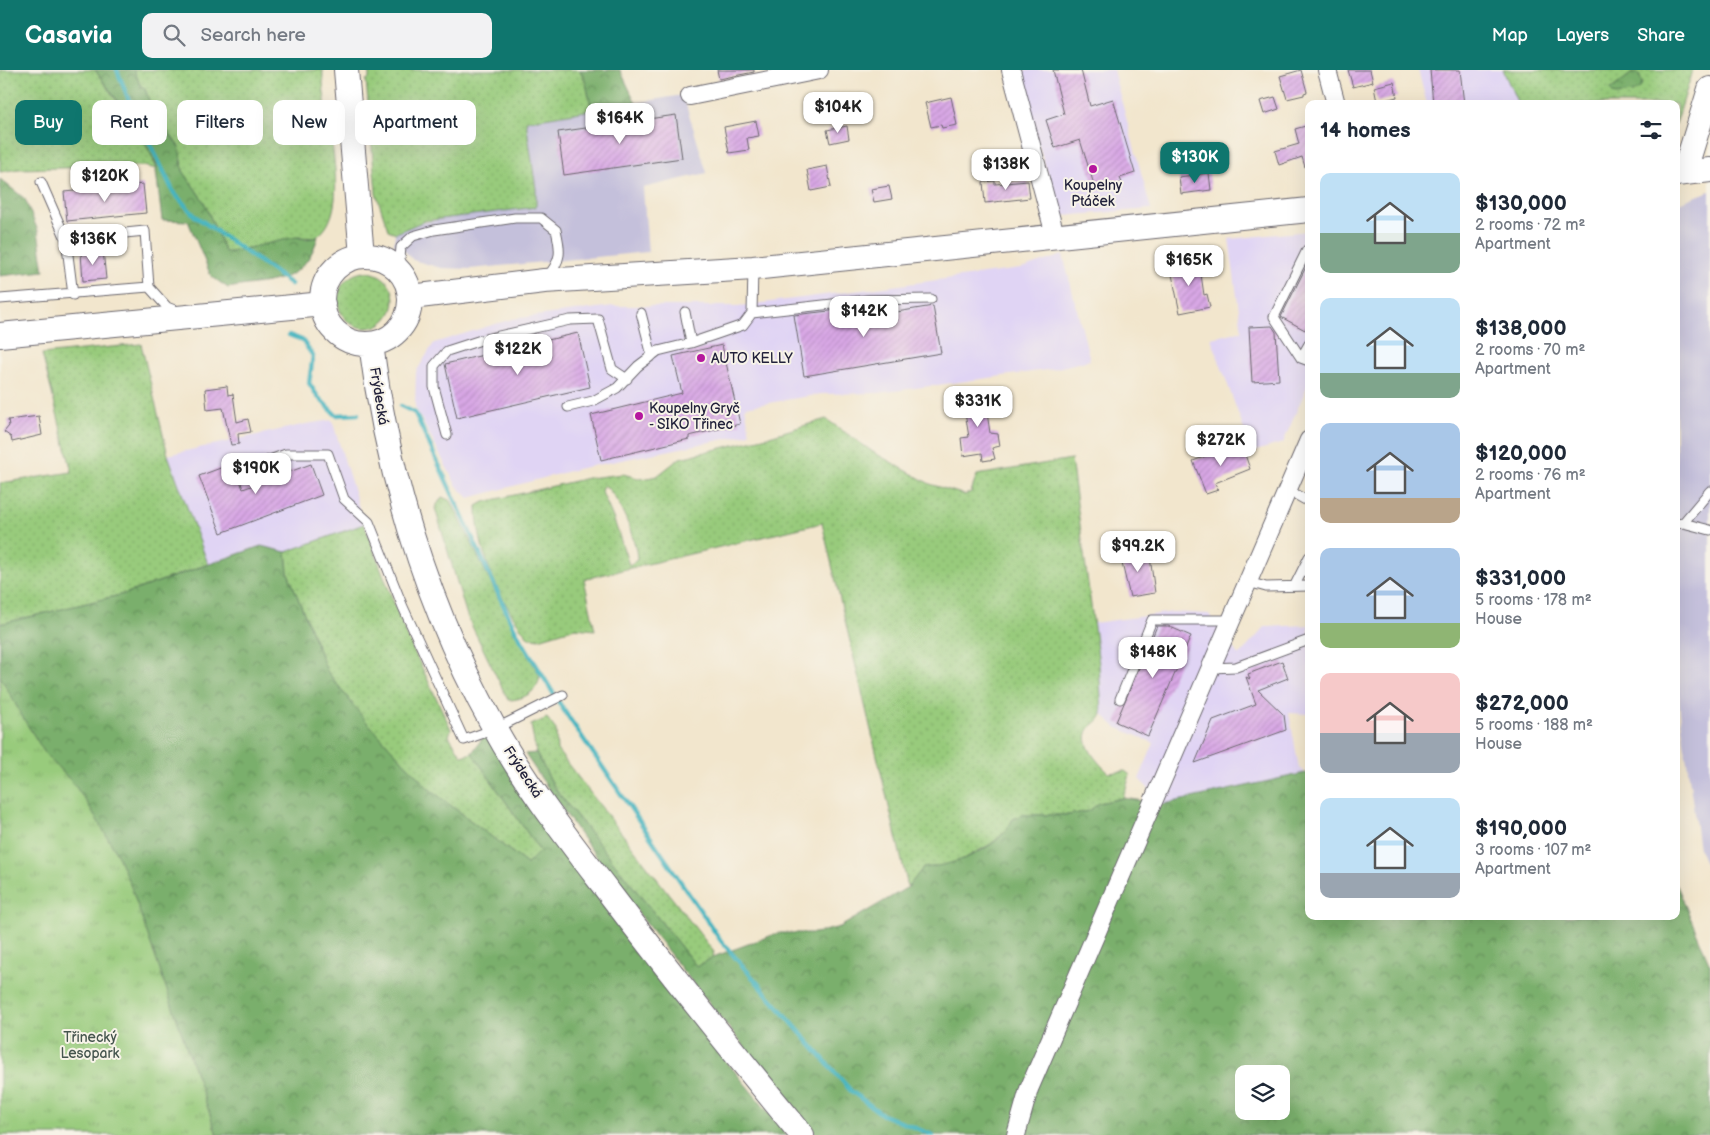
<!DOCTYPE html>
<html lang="en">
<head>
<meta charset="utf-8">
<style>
	:root { --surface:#fff; --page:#f2f2f3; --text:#1f2937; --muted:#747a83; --accent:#0f766e }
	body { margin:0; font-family:"Balsamiq Sans",sans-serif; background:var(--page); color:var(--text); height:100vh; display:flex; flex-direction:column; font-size:19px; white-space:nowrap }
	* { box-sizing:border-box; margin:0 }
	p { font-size:16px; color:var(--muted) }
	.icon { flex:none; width:28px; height:28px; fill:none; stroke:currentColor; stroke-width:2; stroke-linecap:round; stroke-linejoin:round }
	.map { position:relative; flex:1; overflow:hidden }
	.sheet { position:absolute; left:1305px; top:30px; width:375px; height:820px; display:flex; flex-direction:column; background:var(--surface); border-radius:10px; box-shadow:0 5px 20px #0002 }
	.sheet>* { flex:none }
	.guide { position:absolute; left:15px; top:30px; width:475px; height:45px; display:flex; gap:10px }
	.controls { position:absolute; left:1235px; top:995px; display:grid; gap:10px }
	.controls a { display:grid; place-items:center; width:55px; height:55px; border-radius:10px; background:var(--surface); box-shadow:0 5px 20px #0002; font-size:25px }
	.price { position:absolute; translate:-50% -42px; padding:0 11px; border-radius:10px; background:#fff; color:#222; font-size:16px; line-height:32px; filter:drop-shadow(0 1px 2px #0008) }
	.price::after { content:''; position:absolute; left:50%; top:30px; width:15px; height:11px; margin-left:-8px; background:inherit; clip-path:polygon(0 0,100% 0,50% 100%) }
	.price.on { background:var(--accent); color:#fff }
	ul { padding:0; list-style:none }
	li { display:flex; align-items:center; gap:15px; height:125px; padding:0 15px }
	li span { display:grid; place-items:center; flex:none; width:140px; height:100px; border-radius:10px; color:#555 }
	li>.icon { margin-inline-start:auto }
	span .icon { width:60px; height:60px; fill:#fffc; stroke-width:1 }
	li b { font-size:21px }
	h2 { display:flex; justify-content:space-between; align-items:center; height:60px; padding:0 15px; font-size:21px }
	.chip { padding:0 18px; border-radius:10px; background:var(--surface); box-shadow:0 5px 20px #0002; font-size:18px; line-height:45px }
	.chip.on { background:var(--accent); color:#fff }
	header { display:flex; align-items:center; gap:30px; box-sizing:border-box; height:70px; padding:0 25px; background:var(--accent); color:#fff }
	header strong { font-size:24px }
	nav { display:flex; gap:28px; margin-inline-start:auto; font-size:18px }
	.search { width:350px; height:45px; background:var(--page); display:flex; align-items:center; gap:12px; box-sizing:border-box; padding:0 18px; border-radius:10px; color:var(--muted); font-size:19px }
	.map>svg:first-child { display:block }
</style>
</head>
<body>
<header>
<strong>Casavia</strong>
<div class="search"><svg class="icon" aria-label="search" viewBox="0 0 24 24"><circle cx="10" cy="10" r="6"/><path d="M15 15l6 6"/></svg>Search here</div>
<nav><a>Map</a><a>Layers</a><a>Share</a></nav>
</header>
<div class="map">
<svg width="1710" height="1065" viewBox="0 0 1710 1065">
	<defs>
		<pattern id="grass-dots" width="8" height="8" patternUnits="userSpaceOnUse" patternTransform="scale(1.25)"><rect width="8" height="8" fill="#98cb7c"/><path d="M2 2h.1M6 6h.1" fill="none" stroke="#83ae6c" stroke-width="1.8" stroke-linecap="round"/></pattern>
		<pattern id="forest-crowns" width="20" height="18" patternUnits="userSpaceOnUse" patternTransform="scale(1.25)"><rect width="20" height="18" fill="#7aaf6c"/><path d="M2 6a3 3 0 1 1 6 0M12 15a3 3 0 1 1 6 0" fill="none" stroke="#648e5a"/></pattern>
		<pattern id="park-tufts" width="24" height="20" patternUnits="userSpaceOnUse" patternTransform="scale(1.25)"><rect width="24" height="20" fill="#98cb7c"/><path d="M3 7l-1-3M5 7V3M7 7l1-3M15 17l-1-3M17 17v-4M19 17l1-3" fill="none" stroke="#83ae6c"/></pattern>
		<pattern id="building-hatch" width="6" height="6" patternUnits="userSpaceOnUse" patternTransform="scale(1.25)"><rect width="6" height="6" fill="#d8a7e5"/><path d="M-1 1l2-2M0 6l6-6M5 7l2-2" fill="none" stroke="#b98fc5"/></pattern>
	</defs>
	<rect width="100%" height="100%" fill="#f7f3e8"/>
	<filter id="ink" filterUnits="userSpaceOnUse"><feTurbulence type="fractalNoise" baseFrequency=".02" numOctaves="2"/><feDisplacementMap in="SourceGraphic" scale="10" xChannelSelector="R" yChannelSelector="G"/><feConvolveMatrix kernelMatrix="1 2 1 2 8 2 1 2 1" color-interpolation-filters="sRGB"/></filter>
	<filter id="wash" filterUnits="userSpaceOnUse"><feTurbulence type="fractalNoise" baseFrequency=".0096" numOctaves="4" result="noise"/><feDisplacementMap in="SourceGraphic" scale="20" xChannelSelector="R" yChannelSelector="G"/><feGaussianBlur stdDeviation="1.12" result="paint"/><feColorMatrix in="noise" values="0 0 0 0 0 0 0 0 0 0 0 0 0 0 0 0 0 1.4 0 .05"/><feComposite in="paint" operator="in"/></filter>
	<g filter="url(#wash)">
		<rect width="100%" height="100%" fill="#f2e6cd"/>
		<path fill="#e0d4f4" d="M1029 0H1113L1151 139 1061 146 1016 3Z
			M1418 0H1503L1518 34H1427Z
			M1309 161V312L1283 373 1252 382 1211 268 1242 261 1229 169Z
			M1063 185 1090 290 1053 299 879 323 821 324 745 337 750 364 577 399 469 428 456 415 415 337 416 302 434 273 512 249 613 236H740L1021 199Z
			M332 350 364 454 286 482 260 476 208 494 168 385 306 354Z
			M1173 542 1209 544 1239 586 1265 557 1309 555V644L1289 643 1299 698 1305 703 1164 734 1139 709 1154 673 1116 657 1102 644 1099 594 1094 553Z"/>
		<path fill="#c4c0db" d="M683 25 707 103 643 118 648 182 470 199 441 198 413 190 401 177 394 175 395 163 415 154 459 146 536 137V119L526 51Z
			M1710 121V805L1699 779 1680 642 1676 570V134Z"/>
		<path fill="url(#grass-dots)" stroke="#5d765c" fill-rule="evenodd" d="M0 0H95L146 72 157 99 143 96 19 99 0 102Z
			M134 0H323C320 41 358 141 315 168L299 167 231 182H225L204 132 183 101 182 90 165 56 151 37 145 19 140 15Z
			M365 0H580L586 13 592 40 526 51 536 119V137L424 151 396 163 388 160 376 123 366 10 369 9V1Z
			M1503 0H1693L1676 54V34H1518Z
			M338 230a28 28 0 1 1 56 0a28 28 0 1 1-56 0Z
			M141 274 168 385 208 494 124 524 0 554V413L72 402 42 284Z
			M826 349 873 382 930 414 965 425 971 422 977 405 1071 389 1099 594 1102 644C1099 652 1094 653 1089 659 1079 673 1099 694 1109 703L1125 701 1130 705 1123 728 1099 733 1089 741 1069 745H1023L1013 749 1007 761 991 774 958 792 943 796 923 798 908 817 822 453 584 509 595 560 575 558 539 569 528 567C501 534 476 479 477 436L484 432 588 408 623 404 642 409 657 406 680 388 763 368ZM604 415C619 426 637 471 637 490L629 495 614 450 601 420Z
			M442 427 451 431 510 552 540 606C538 622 523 630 508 630L467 546 435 438Z
			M364 454 405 562 451 659 449 666 462 686 472 683 540 781 527 794 428 718 364 649 327 601 288 503 286 482Z
			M547 648 556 660 557 680 714 882 713 887 697 897 556 720 536 683 531 655Z"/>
		<path fill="url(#forest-crowns)" stroke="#4e6854" fill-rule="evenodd" d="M95 0H134L140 15 145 19 151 37 179 77 183 101 204 132 225 182H231L296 167 306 169 318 167C303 216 271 210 228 218L211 206 188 151 162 150 156 101 157 96 136 56Z
			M580 0H620L636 33 592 40 586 13Z
			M1632 3 1639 4 1642 13 1640 18 1632 23 1615 25 1610 20Z
			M0 109 25 129 38 161 44 201 0 206Z
			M261 476 286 482 288 503 327 601 364 649 428 718 527 794 540 781 472 683 485 664 550 763 681 936 787 1065H217L131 817 117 784 89 736 73 713 46 685 23 648 0 606V554L124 524Z
			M536 683 556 720 697 897 713 887 778 863H815L840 857 908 817 923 798C956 795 998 780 1013 749L1023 745H1069L1089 741 1099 733 1123 728 1164 734 1305 703 1309 704V846H1676V813L1710 895V1065H817C715 942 613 818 525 684ZM1244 1004H1281V1041H1244Z"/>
		<path fill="url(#park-tufts)" stroke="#5d765c" d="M0 606 23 648 46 685 73 713 89 736 117 784 131 817 217 1065H0Z"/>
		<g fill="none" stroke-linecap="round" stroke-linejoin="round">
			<path stroke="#45b4bf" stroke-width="4.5" d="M117 0 128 28 174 123 195 146 291 214
				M289 265 302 270 313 286 309 313 318 327 336 345 358 344
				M401 336 415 343 515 560 561 636 721 871 851 1021 883 1045 933 1065"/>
		</g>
		<g id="blocks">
			<path fill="url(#building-hatch)" d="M717 0H754V2L719 9Z
				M1053 0H1081L1090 36 1113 29 1135 103 1120 108 1122 113 1096 121 1080 70 1055 78 1046 50 1064 44Z
				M1301 0 1307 22 1304 23V25L1287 29 1280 6Z
				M1348 0H1370L1373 12 1353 17Z
				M1430 0H1460L1464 34H1433Z
				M1394 12 1397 27 1377 32 1374 17Z
				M951 27 957 55 942 58 941 55 931 57 925 33Z
				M1275 27 1279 39 1264 44 1260 31Z
				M676 45 682 88 564 105 558 62Z
				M756 51 759 66 747 68 749 80 729 83 724 57Z
				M1309 55V97H1305L1302 87 1279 95 1275 81 1299 74 1295 59Z
				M847 56 849 69 830 73 827 60Z
				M827 96 831 117 811 121 807 100Z
				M1209 103 1211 120 1181 124 1179 107Z
				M995 111V114L1028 111 1030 128 985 133 983 112Z
				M143 114 146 143 67 151 64 122Z
				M889 116 892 129 874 132 871 119Z
				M103 180 106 209 83 211 81 183Z
				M1199 191 1204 225 1207 224 1210 237 1180 243 1170 195Z
				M1309 191V252L1305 260 1281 247Z
				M933 236 941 283 804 306 794 245 865 237 866 247Z
				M1272 256 1276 262 1279 310 1252 312 1249 257Z
				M578 263 590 317 457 348 445 294Z
				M722 275 740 354 689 366V369L601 390 591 345 682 323 673 286Z
				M227 316 228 325 233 324 237 352 248 349 251 362 238 364 239 374 231 375 223 338 207 340 205 319Z
				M984 322 990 363 998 364 1000 376 992 378 995 389 983 391 982 383 963 386 961 368 969 367 962 325Z
				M39 346 42 365 12 372 11 367 4 362 9 356 8 350Z
				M1241 373 1250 399 1215 413 1218 420 1206 424 1193 391Z
				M234 393 243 419 311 394 322 425 221 463 199 406Z
				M1149 480 1155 523 1130 527 1120 485Z
				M1157 556H1168L1191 566 1148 666 1116 652Z
				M1282 591 1288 608 1258 620 1284 645 1286 660 1195 693 1213 650 1256 634 1246 607 1250 609 1248 604Z"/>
		</g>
	</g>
	<g filter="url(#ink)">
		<use href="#blocks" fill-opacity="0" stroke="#6b676e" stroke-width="1"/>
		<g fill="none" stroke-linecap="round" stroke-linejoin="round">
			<g stroke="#6b676e" stroke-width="11">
				<path id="lane" d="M41 112 66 169
					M1309 181 1307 180 1274 247 1301 288 1309 291
					M399 200 401 177 413 166 434 160 515 148H541L556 160C561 181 562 190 547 207
					M73 225 66 169 145 161 149 217
					M0 229 149 217 167 237 177 241
					M685 242 691 273
					M641 243 652 286
					M752 243 868 230 931 229
					M1301 288 1309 274
					M568 337 593 331 617 318 638 296 658 281 691 273 743 255 752 243 753 198
					M447 365 434 317V296L447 281 481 270 570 250 598 249 612 299 627 309
					M243 400 286 384H328L344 429 369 452 403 537 464 670 495 659 563 625
					M1288 420 1309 432
					M1683 453 1710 421
					M1676 454 1683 453 1710 460
					M1248 512 1266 517 1309 516
					M1295 515 1309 487
					M1210 598 1236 597 1309 570
					M1120 629 1152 550H1232"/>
			</g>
			<g stroke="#6b676e" stroke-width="20">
				<path id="street" d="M1011 0 1055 165
					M1327 0 1336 34
					M690 26 819 0
					M1016 1065 1029 1019 1309 370"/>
			</g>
			<g stroke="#6b676e" stroke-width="26">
				<path id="secondary" d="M346 0 362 186
					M1684 103 1710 19
					M1676 104 1710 100
					M322 230a44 44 0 1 1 88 0a44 44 0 1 1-88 0Z
					M411 227 544 211 753 198 1309 140
					M0 265 323 234
					M371 274C388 408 428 539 494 657 525 714 568 769 607 820 670 903 735 984 802 1065"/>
			</g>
			<use href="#lane" stroke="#fff" stroke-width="9"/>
			<use href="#street" stroke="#fff" stroke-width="18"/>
			<use href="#secondary" stroke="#fff" stroke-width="24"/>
		</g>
	</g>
	<g fill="#b5179e" stroke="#f7f3e8" stroke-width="2">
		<circle cx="1093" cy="99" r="5"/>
		<circle cx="701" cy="288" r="5"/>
		<circle cx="639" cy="346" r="5"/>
	</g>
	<g text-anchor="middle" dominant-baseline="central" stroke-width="4" stroke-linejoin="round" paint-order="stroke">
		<g font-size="14" fill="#22223b" stroke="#f7f3e8" text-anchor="start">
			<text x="1093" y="115" text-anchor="middle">Koupelny<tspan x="1093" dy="16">Ptáček</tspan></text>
			<text x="711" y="288">AUTO KELLY</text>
			<text x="649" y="338">Koupelny Gryč<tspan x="649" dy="16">- SIKO Třinec</tspan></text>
		</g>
		<g font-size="14" fill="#22223b" stroke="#f7f3e8">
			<text transform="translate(379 326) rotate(81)">Frýdecká</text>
			<text transform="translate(523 702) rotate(57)">Frýdecká</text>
		</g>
		<g font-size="14" fill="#45554e" stroke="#f7f3e8">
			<text x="90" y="967">Třinecký<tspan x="90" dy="16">Lesopark</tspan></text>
		</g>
	</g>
</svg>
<div class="controls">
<a><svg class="icon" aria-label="layers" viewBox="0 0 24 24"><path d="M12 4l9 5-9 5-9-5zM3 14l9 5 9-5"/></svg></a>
</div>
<b class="price" style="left:838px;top:64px">$104K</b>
<b class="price" style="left:620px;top:75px">$164K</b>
<b class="price on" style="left:1195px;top:114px">$130K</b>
<b class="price" style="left:1006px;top:121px">$138K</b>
<b class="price" style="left:105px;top:133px">$120K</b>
<b class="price" style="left:93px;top:196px">$136K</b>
<b class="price" style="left:1189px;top:217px">$165K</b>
<b class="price" style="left:864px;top:268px">$142K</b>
<b class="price" style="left:518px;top:306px">$122K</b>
<b class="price" style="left:978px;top:358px">$331K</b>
<b class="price" style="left:1221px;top:397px">$272K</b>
<b class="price" style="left:256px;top:425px">$190K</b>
<b class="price" style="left:1138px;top:503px">$99.2K</b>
<b class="price" style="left:1153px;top:609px">$148K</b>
<div class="guide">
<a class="chip on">Buy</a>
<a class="chip">Rent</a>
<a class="chip">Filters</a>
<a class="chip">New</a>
<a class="chip">Apartment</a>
</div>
<section class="sheet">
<h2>14 homes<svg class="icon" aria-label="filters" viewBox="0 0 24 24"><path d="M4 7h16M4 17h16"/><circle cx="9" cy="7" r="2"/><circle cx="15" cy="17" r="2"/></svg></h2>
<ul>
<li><span style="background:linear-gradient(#bfe0f5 60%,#7fa58c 0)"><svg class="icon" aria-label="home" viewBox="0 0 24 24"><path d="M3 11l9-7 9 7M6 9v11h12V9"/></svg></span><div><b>$130,000</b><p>2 rooms · 72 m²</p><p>Apartment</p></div></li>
<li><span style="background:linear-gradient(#bfe0f5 75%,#7fa58c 0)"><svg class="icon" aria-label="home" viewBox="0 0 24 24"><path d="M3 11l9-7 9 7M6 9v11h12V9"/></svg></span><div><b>$138,000</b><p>2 rooms · 70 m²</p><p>Apartment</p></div></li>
<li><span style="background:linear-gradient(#a9c7e8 75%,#b9a48a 0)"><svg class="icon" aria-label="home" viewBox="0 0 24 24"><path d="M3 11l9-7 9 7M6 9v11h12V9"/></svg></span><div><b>$120,000</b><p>2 rooms · 76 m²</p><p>Apartment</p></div></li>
<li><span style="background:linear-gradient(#a9c7e8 75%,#8fb573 0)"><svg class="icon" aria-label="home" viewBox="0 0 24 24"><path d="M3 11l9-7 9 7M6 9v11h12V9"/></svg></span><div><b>$331,000</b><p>5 rooms · 178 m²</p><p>House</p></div></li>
<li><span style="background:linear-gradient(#f6c9c9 60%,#9aa5b1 0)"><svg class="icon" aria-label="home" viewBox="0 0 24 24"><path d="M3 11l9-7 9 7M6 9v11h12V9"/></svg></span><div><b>$272,000</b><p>5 rooms · 188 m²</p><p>House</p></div></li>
<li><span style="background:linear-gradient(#bfe0f5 75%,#9aa5b1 0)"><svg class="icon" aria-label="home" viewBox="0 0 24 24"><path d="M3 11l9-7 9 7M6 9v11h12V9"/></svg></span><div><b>$190,000</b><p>3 rooms · 107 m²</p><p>Apartment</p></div></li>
</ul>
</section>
</div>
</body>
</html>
